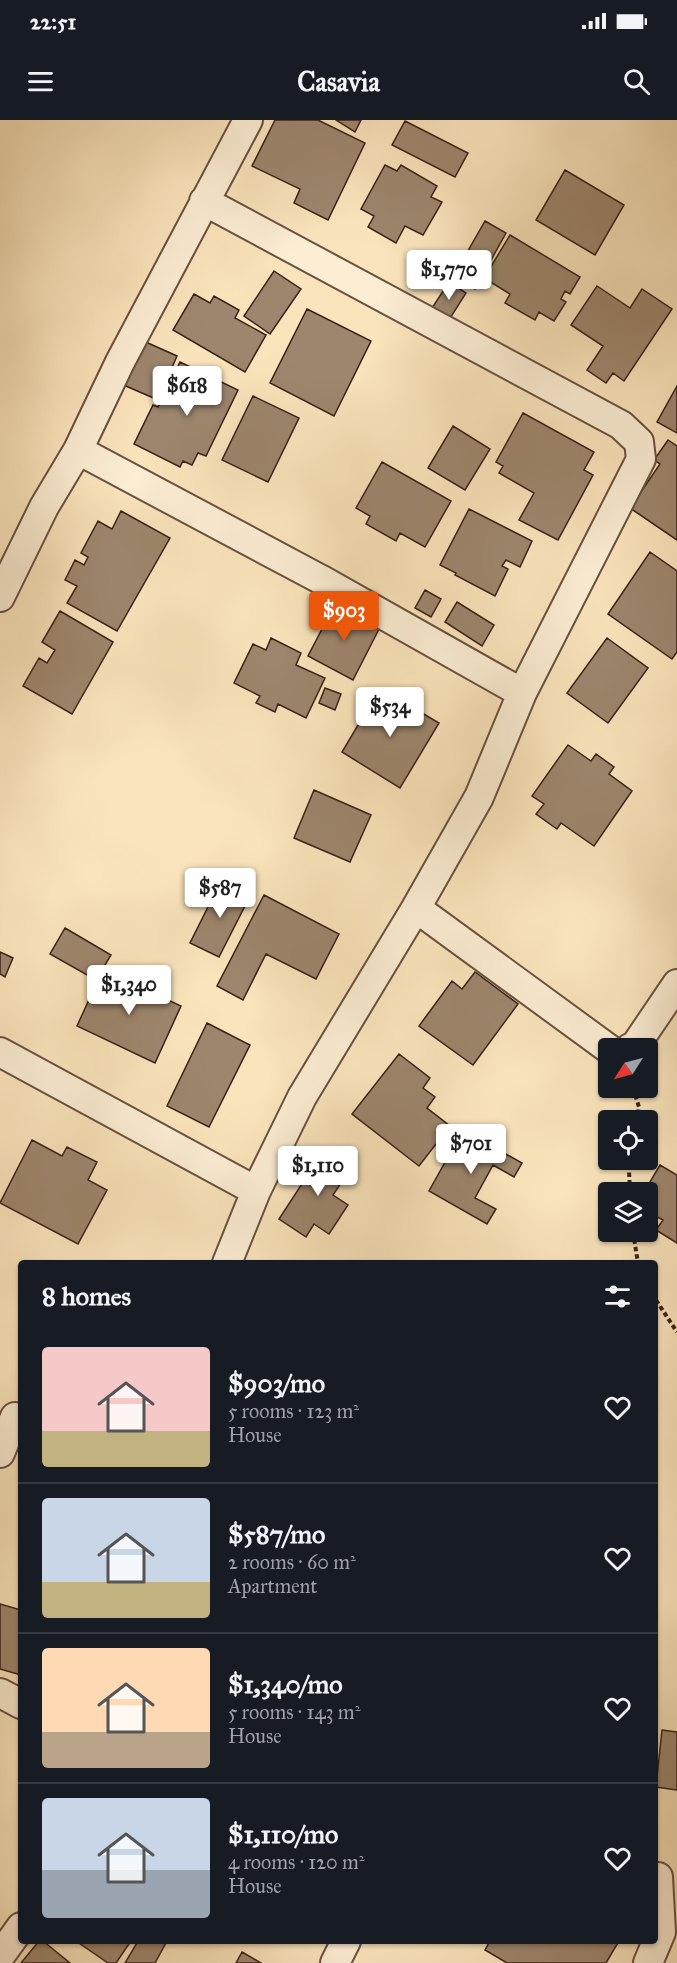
<!DOCTYPE html>
<html lang="en">
<head>
<meta charset="utf-8">
<style>
	:root { --surface:#171b24; --page:#20242c; --text:#f1f3f6; --muted:#9ea1a6; --line:#363941; --accent:#ea580c }
	body { margin:0; font-family:"IM FELL Great Primer",serif; background:var(--page); color:var(--text); height:100vh; display:flex; flex-direction:column; font-size:22px; white-space:nowrap }
	* { box-sizing:border-box; margin:0 }
	p { font-size:20px; color:var(--muted) }
	.icon { flex:none; width:33px; height:33px; fill:none; stroke:currentColor; stroke-width:2; stroke-linecap:round; stroke-linejoin:round }
	.map { position:relative; flex:1; overflow:hidden }
	.details { position:absolute; left:18px; top:1140px; width:640px; height:684px; display:flex; flex-direction:column; background:var(--surface); border-radius:6px; box-shadow:0 2px 4px #0004 }
	.details>* { flex:none }
	.needle { width:39px; rotate:234deg }
	.controls { position:absolute; left:598px; top:918px; display:grid; gap:12px }
	.controls a { display:grid; place-items:center; width:60px; height:60px; border-radius:6px; background:var(--surface); box-shadow:0 2px 4px #0004; font-size:30px }
	.price { position:absolute; translate:-50% -51px; padding:0 14px; border-radius:6px; background:#fff; color:#222; font-size:20px; line-height:39px; filter:drop-shadow(0 2px 3px #0008) }
	.price::after { content:''; position:absolute; left:50%; top:36px; width:18px; height:14px; margin-left:-9px; background:inherit; clip-path:polygon(0 0,100% 0,50% 100%) }
	.price.on { background:var(--accent); color:#fff }
	ul { padding:0; list-style:none }
	li { display:flex; align-items:center; gap:18px; height:150px; padding:0 24px }
	li+li { border-top:2px solid var(--line) }
	li span { display:grid; place-items:center; flex:none; width:168px; height:120px; border-radius:6px; color:#555 }
	li>.icon { margin-inline-start:auto }
	span .icon { width:72px; height:72px; fill:#fffc; stroke-width:1 }
	li b { font-size:26px }
	h2 { display:flex; justify-content:space-between; align-items:center; height:72px; padding:0 24px; font-size:26px }
	.status { display:flex; justify-content:space-between; align-items:center; height:42px; padding:0 30px; background:var(--surface); direction:ltr }
	.status svg { height:16px; fill:currentColor }
	header { display:flex; justify-content:space-between; align-items:center; height:78px; padding:0 24px; background:var(--surface); font-size:27px; font-weight:700 }
	.map>svg:first-child { display:block }
</style>
</head>
<body>
<div class="status"><b>22:51</b><svg viewBox="0 0 49 12"><path d="M0 12V9h3v3zM5 12V6h3v6zM10 12V3h3v9zM15 12V0h3v12zM26 1h20v11H26zM47 4h2v5h-2z"/></svg></div>
<header><svg class="icon" aria-label="menu" viewBox="0 0 24 24"><path d="M4 6h16M4 12h16M4 18h16"/></svg>Casavia<svg class="icon" aria-label="search" viewBox="0 0 24 24"><circle cx="10" cy="10" r="6"/><path d="M15 15l6 6"/></svg></header>
<div class="map">
<svg width="677" height="1843" viewBox="0 0 677 1843">
	<rect width="100%" height="100%" fill="#fae4bc"/>
	<filter id="stains"><feTurbulence type="fractalNoise" baseFrequency=".00333" numOctaves="4"/><feColorMatrix values="0 0 0 0 .2 0 0 0 0 .09 0 0 0 0 .02 0 0 0 .5 -.17"/></filter>
	<radialGradient id="worn" r=".72"><stop offset=".6" stop-color="#630" stop-opacity="0"/><stop offset="1" stop-color="#630" stop-opacity=".3"/></radialGradient>
	<path fill="#9d866d" stroke="#392017" stroke-width="1.5" d="M275 0H318L365 23 328 100 294 83 300 69 252 46Z
		M336 0H361L355 12Z
		M405 1 468 33 455 57 392 25Z
		M385 45 397 51 401 45 437 66 431 77 442 82 423 115 405 106 396 123 368 107 374 96 361 89Z
		M565 50 624 85 595 135 536 100Z
		M485 101 506 113 475 169 453 157Z
		M510 115 580 157 570 174 565 171 561 179 566 182 554 201 539 192 535 200 505 183 510 174 484 158Z
		M274 151 301 169 270 214 244 196Z
		M449 162 466 173 449 200 432 188Z
		M597 166 630 188 642 169 672 189 624 261 613 253 606 263 587 250 603 226 571 205Z
		M194 174 210 183 214 176 239 190 235 198 266 215 245 252 173 210Z
		M307 189 371 221 334 296 270 263Z
		M139 219 177 236 158 280 119 263Z
		M180 242 238 270 206 336 198 333 192 345 183 341 180 347 134 324 153 285 158 287Z
		M677 266V313L657 302Z
		M253 276 299 298 268 362 222 340Z
		M523 293 594 332 584 350 593 355 558 420 519 400 534 373 499 353 503 346 496 342Z
		M453 306 490 329 465 370 428 348Z
		M668 320 677 326V420L630 388 660 344 654 340Z
		M382 342 451 381 425 427 400 413 396 421 366 404 370 396 356 388Z
		M469 389 532 421 520 447 506 440 502 446 508 449 495 476 455 455 456 453 440 445Z
		M121 391 170 418 117 511 67 483 77 466 65 460 75 440 84 445 88 437 81 433 98 401 112 409Z
		M650 432 677 451V532L672 539 608 494Z
		M425 470 441 479 431 497 415 488Z
		M457 482 494 505 482 526 445 502Z
		M335 484 380 507 353 560 308 536Z
		M60 491 113 522 72 594 23 566 39 538 47 543 55 530 42 522Z
		M271 518 301 533 296 545 325 558 306 598 278 584 275 592 256 583 260 576 234 563 253 524 266 530Z
		M607 518 648 548 608 603 567 573Z
		M325 568 341 574 335 590 319 583Z
		M380 568 439 603 400 668 342 632Z
		M568 625 591 641 596 634 614 647 609 654 632 671 594 726 561 703 557 709 536 694 544 684 532 676Z
		M314 670 371 695 350 742 294 718Z
		M221 761 250 776 219 837 190 823Z
		M264 775 339 814 316 859 266 834 243 880 217 866Z
		M65 808 111 835 96 860 50 834Z
		M0 832 13 838 5 857 0 854Z
		M103 849 181 886 155 943 77 906Z
		M475 852 518 884 473 945 419 906 452 861 462 869Z
		M207 903 250 925 209 1007 167 986Z
		M399 934 430 958 423 968 435 977 427 988 450 1006 419 1046 352 994Z
		M463 1010 522 1043 514 1057 493 1045 475 1078 496 1089 487 1104 429 1071Z
		M32 1020 62 1036 67 1027 97 1042 88 1060 107 1070 78 1124 0 1083Z
		M324 1030 351 1048 333 1075 348 1085 329 1114 314 1104 306 1117 279 1099Z
		M660 1045 677 1055V1123L656 1110 663 1100 648 1092V1072H644Z
		M0 1484 21 1490V1555L0 1549Z
		M662 1610 677 1612V1670L656 1667Z
		M39 1821H43L70 1843H21Z
		M76 1821H131L116 1843H108Z
		M138 1821H167L155 1843H125Z
		M490 1821H619L606 1843H507L485 1830Z
		M242 1832 261 1843H236Z"/>
	<g fill="none" stroke-linecap="round" stroke-linejoin="round">
		<g stroke="#695140" stroke-width="32">
			<path id="street" d="M204 81 621 305 639 322 641 339 522 573 479 677 416 788 302 977 256 1071 227 1143
				M78 330 320 459 522 573
				M0 477 44 387 78 330 120 242 248 0
				M416 788 609 929
				M630 928 635 926 677 864
				M0 932 256 1071
				M0 1333 15 1297
				M0 1573 21 1584
				M0 1836 21 1807
				M335 1843 346 1821
				M648 1843 661 1812 658 1757"/>
		</g>
		<path stroke="#392017" stroke-width="4" stroke-dasharray="4.5 3" stroke-linecap="butt" d="M633 968 639 987 637 1000
			M630 1072 629 1050 631 1040
			M633 1112 638 1143
			M656 1180 677 1212"/>
		<use href="#street" stroke="#fcedd3" stroke-width="28"/>
	</g>
	<rect width="100%" height="100%" filter="url(#stains)"/>
	<rect width="100%" height="100%" fill="url(#worn)"/>
</svg>
<div class="controls">
<a><svg class="needle" viewBox="-14 -14 28 28"><path d="M0-13l5 13h-10z" fill="#e53935"/><path d="M0 13l5-13h-10z" fill="#9ea1a6"/></svg></a>
<a><svg class="icon" aria-label="locate" viewBox="0 0 24 24"><circle cx="12" cy="12" r="6"/><path d="M12 2v4M12 18v4M2 12h4M18 12h4"/></svg></a>
<a><svg class="icon" aria-label="layers" viewBox="0 0 24 24"><path d="M12 4l9 5-9 5-9-5zM3 14l9 5 9-5"/></svg></a>
</div>
<b class="price" style="left:449px;top:181px">$1,770</b>
<b class="price" style="left:187px;top:297px">$618</b>
<b class="price on" style="left:344px;top:522px">$903</b>
<b class="price" style="left:390px;top:618px">$534</b>
<b class="price" style="left:220px;top:799px">$587</b>
<b class="price" style="left:129px;top:896px">$1,340</b>
<b class="price" style="left:471px;top:1055px">$701</b>
<b class="price" style="left:318px;top:1077px">$1,110</b>
<section class="details">
<h2>8 homes<svg class="icon" aria-label="filters" viewBox="0 0 24 24"><path d="M4 7h16M4 17h16"/><circle cx="9" cy="7" r="2"/><circle cx="15" cy="17" r="2"/></svg></h2>
<ul>
<li><span style="background:linear-gradient(#f6c9c9 70%,#c2b280 0)"><svg class="icon" aria-label="home" viewBox="0 0 24 24"><path d="M3 11l9-7 9 7M6 9v11h12V9"/></svg></span><div><b>$903/mo</b><p>5 rooms · 123 m²</p><p>House</p></div><svg class="icon" aria-label="heart" viewBox="0 0 24 24"><path d="M12 20l-8-8c-3-5 5-10 8-4 3-6 11-1 8 4z"/></svg></li>
<li><span style="background:linear-gradient(#c9d6e8 70%,#c2b280 0)"><svg class="icon" aria-label="home" viewBox="0 0 24 24"><path d="M3 11l9-7 9 7M6 9v11h12V9"/></svg></span><div><b>$587/mo</b><p>2 rooms · 60 m²</p><p>Apartment</p></div><svg class="icon" aria-label="heart" viewBox="0 0 24 24"><path d="M12 20l-8-8c-3-5 5-10 8-4 3-6 11-1 8 4z"/></svg></li>
<li><span style="background:linear-gradient(#ffd9b3 70%,#b9a48a 0)"><svg class="icon" aria-label="home" viewBox="0 0 24 24"><path d="M3 11l9-7 9 7M6 9v11h12V9"/></svg></span><div><b>$1,340/mo</b><p>5 rooms · 143 m²</p><p>House</p></div><svg class="icon" aria-label="heart" viewBox="0 0 24 24"><path d="M12 20l-8-8c-3-5 5-10 8-4 3-6 11-1 8 4z"/></svg></li>
<li><span style="background:linear-gradient(#c9d6e8 60%,#9aa5b1 0)"><svg class="icon" aria-label="home" viewBox="0 0 24 24"><path d="M3 11l9-7 9 7M6 9v11h12V9"/></svg></span><div><b>$1,110/mo</b><p>4 rooms · 120 m²</p><p>House</p></div><svg class="icon" aria-label="heart" viewBox="0 0 24 24"><path d="M12 20l-8-8c-3-5 5-10 8-4 3-6 11-1 8 4z"/></svg></li>
</ul>
</section>
</div>
</body>
</html>
